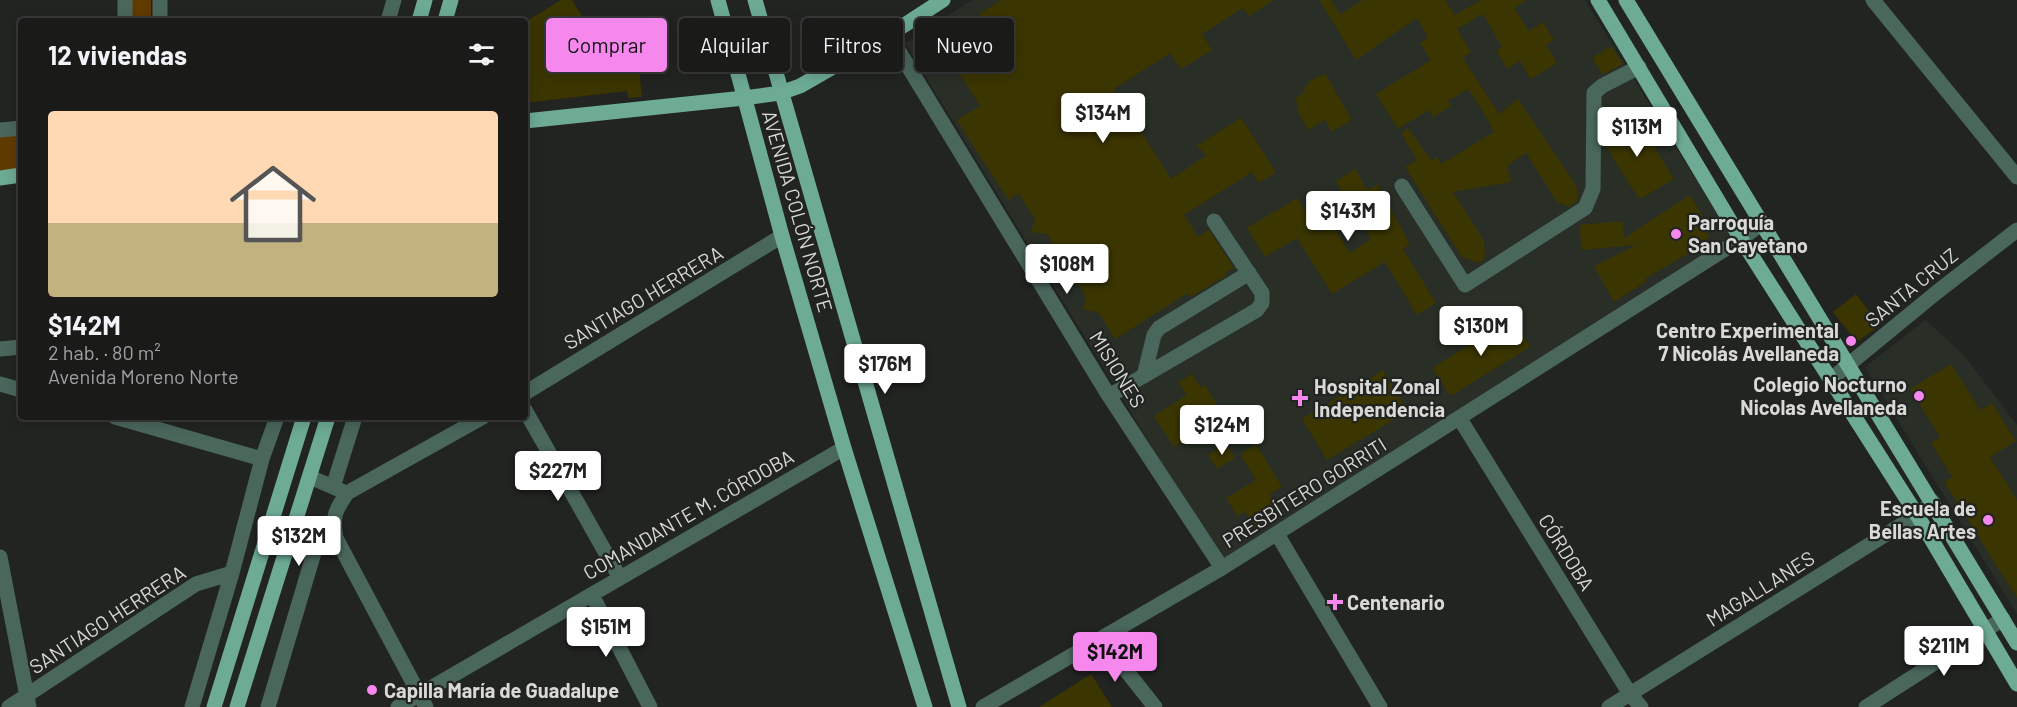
<!DOCTYPE html>
<html lang="es">
<head>
<meta charset="utf-8">
<style>
	:root { --surface:#1a1b19; --page:#232422; --text:#f1f3f6; --muted:#9fa1a2; --line:#383938; --accent:#f688ed }
	body { margin:0; font-family:Barlow,sans-serif; background:var(--page); color:var(--text); height:100vh; display:flex; flex-direction:column; font-size:22px; white-space:nowrap }
	* { box-sizing:border-box; margin:0 }
	p { font-size:20px; color:var(--muted) }
	.icon { flex:none; width:33px; height:33px; fill:none; stroke:currentColor; stroke-width:2; stroke-linecap:round; stroke-linejoin:round }
	.map { position:relative; flex:1; overflow:hidden }
	.panel { position:absolute; left:18px; top:18px; width:510px; height:402px; display:flex; flex-direction:column; background:var(--surface); border-radius:6px; box-shadow:0 3px 15px #0003,0 0 0 2px var(--line) }
	.panel>* { flex:none }
	.hud { position:absolute; left:546px; top:18px; width:570px; height:54px; display:flex; gap:12px }
	.price { position:absolute; translate:-50% -51px; padding:0 14px; border-radius:6px; background:#fff; color:#222; font-size:20px; line-height:39px; filter:drop-shadow(0 2px 3px #0008) }
	.price::after { content:''; position:absolute; left:50%; top:36px; width:18px; height:14px; margin-left:-9px; background:inherit; clip-path:polygon(0 0,100% 0,50% 100%) }
	.price.active { background:var(--accent); color:#111 }
	ul { padding:0; list-style:none }
	li { display:grid; align-content:center; gap:12px; height:318px; padding:0 30px }
	li span { display:grid; place-items:center; height:186px; border-radius:6px; color:#555 }
	li>.icon { margin-inline-start:auto }
	span .icon { width:108px; height:108px; fill:#fffc; stroke-width:1 }
	li b { font-size:26px }
	h2 { display:flex; justify-content:space-between; align-items:center; height:72px; padding:0 30px; font-size:26px }
	.tag { padding:0 21px; border-radius:6px; background:var(--surface); box-shadow:0 3px 15px #0003,0 0 0 2px var(--line); font-size:21px; line-height:54px }
	.tag.active { background:var(--accent); color:#111 }
	.map>svg:first-child { display:block }
</style>
</head>
<body>
<div class="map">
<svg width="2017" height="707" viewBox="0 0 2017 707">
	<rect width="100%" height="100%" fill="#222421"/>
	<path fill="#292f27" d="M972 0H1585L1731 236 1222 561 905 43Z
		M1925 320 1963 354 2017 425V614L1865 367Z"/>
	<path fill="#603b00" d="M132 0H151V21H132Z
		M21 132V169L0 171V135Z"/>
	<path fill="#3a3501" d="M561 0H572L597 41 604 63 638 59 642 97 628 98 627 91 525 103V22Z
		M1001 0H1274L1249 16 1243 8 1202 34 1212 50 1181 69 1170 53 1114 89 1171 179 1207 155 1196 146 1241 118 1276 172 1259 183 1252 172 1184 215 1198 237 1209 230 1234 268 1225 273 1227 275 1191 297 1188 293 1115 339 1099 313 1083 309 1086 297 1073 276 1057 270 1060 256 1047 234 1031 232 1035 219 1019 194 1008 200 957 120 980 106 953 64 994 38 979 14Z
		M1319 0H1331L1340 14 1363 0H1445L1455 15 1481 0H1527L1514 8 1529 31 1543 22 1554 40 1546 45 1557 63 1531 79 1520 61 1507 69 1496 50 1502 47 1483 14 1457 29 1471 52 1463 58 1499 114 1518 99 1577 187V201L1569 207 1557 202 1526 153 1507 166 1511 182 1453 192 1484 241 1485 257 1481 262H1474L1465 257 1463 259 1405 167 1417 160 1401 133 1408 128 1432 161 1437 157 1441 164 1494 132 1488 120 1468 89 1448 101 1451 106 1433 117 1429 110 1398 129 1376 94 1431 60 1420 43 1428 38 1417 18 1356 60Z
		M1611 46 1623 64 1603 75 1592 58Z
		M1325 73 1352 120 1331 132 1325 120 1308 130 1296 108 1299 106 1295 98 1305 92 1303 88 1310 84 1308 82Z
		M1635 116 1674 179 1642 198H1638L1603 142V135Z
		M1355 169 1367 190 1377 184 1410 244 1403 249 1436 303 1417 315 1385 262 1332 294 1297 238 1265 257 1247 228 1297 198 1319 233 1332 225 1350 253 1371 239 1336 181Z
		M1690 195 1709 226 1707 242 1645 279 1647 281 1614 302 1594 266 1636 245 1582 250 1579 225 1622 221 1624 238Z
		M1856 294 1880 325 1857 342 1833 312Z
		M1512 318 1530 347 1450 396 1432 368Z
		M1951 364 1980 410 1992 403 2016 441 1990 457 2017 500V598L1944 482 1952 477 1931 443 1940 437 1910 389Z
		M1383 370 1408 411 1327 460 1302 419Z
		M1192 374 1200 387 1205 385 1224 416 1174 447 1154 416 1187 395 1178 382Z
		M1226 443 1235 458 1217 469 1208 455Z
		M1256 444 1282 487 1270 494 1282 514 1256 530 1245 512 1237 516 1226 498 1256 480 1240 454Z
		M1091 674 1112 707H1039Z"/>
	<g fill="none" stroke-linecap="round" stroke-linejoin="round">
		<path stroke="#4a675c" stroke-width="15" d="M160 0V21
			M1873 0 2017 177
			M125 21V0
			M388 21 394 0
			M889 35 1109 396 1222 568
			M0 130 21 128
			M1402 186 1465 285 1585 208 1593 189 1594 93 1602 86 1639 67
			M0 349 21 347
			M1144 376 1154 335 1159 328 1249 273
			M1831 379 1937 292 2017 230
			M0 384 21 390
			M525 393 782 236
			M1109 396 1257 310 1262 303V293L1214 221
			M525 410 620 578
			M115 417 262 459
			M1460 419 1630 694 1641 707
			M310 477 342 491
			M333 487 355 417
			M1277 534 1380 707
			M0 557 29 707
			M592 595 650 707
			M1101 639 1155 707
			M9 707 196 584 232 573
			M192 707 232 573 262 459 277 417
			M268 707 319 536 325 528 333 523
			M398 707 844 448
			M426 707 336 538C332 516 335 511 347 493L483 417
			M983 707 1222 568 1741 239 1761 224
			M1609 707 1917 515 1933 502
			M1866 707 2003 619"/>
		<path stroke="#6dab95" stroke-width="15" d="M718 0 782 236 844 448 925 707
			M755 0 959 707
			M1598 0 1741 239 1917 515 2017 684
			M1626 0 2017 643
			M419 21 425 0
			M445 21 451 0
			M525 121 744 98 780 93 800 86 889 35 943 0
			M0 178 21 175
			M214 707 304 417
			M237 707 328 417"/>
	</g>
	<g fill="#f688ed" stroke="#222421" stroke-width="2">
		<circle cx="1676" cy="234" r="6"/>
		<circle cx="1851" cy="341" r="6"/>
		<circle cx="1919" cy="396" r="6"/>
		<path d="M1297 389h6v6h6v6h-6v6h-6v-6h-6v-6h6z"/>
		<circle cx="1988" cy="520" r="6"/>
		<path d="M1332 593h6v6h6v6h-6v6h-6v-6h-6v-6h6z"/>
		<circle cx="372" cy="690" r="6"/>
	</g>
	<g text-anchor="middle" dominant-baseline="central" stroke-width="4.5" stroke-linejoin="round" paint-order="stroke">
		<g font-size="20" fill="#d9dad8" stroke="#222421">
			<text transform="translate(798 211) rotate(74)">AVENIDA COLÓN NORTE</text>
			<text transform="translate(1911 287) rotate(-39)">SANTA CRUZ</text>
			<text transform="translate(643 297) rotate(-31)">SANTIAGO HERRERA</text>
			<text transform="translate(1118 369) rotate(58)">MISIONES</text>
			<text transform="translate(1304 492) rotate(-32)">PRESBÍTERO GORRITI</text>
			<text transform="translate(688 514) rotate(-30)">COMANDANTE M. CÓRDOBA</text>
			<text transform="translate(1567 552) rotate(58)">CÓRDOBA</text>
			<text transform="translate(1760 588) rotate(-32)">MAGALLANES</text>
			<text transform="translate(107 619) rotate(-33)">SANTIAGO HERRERA</text>
		</g>
		<g font-size="20" font-weight="bold" fill="#d9dad8" stroke="#222421" text-anchor="start">
			<text x="1688" y="222">Parroquía<tspan x="1688" dy="23">San Cayetano</tspan></text>
			<text x="1839" y="330" text-anchor="end">Centro Experimental<tspan x="1839" dy="23">7 Nicolás Avellaneda</tspan></text>
			<text x="1907" y="384" text-anchor="end">Colegio Nocturno<tspan x="1907" dy="23">Nicolas Avellaneda</tspan></text>
			<text x="1314" y="386">Hospital Zonal<tspan x="1314" dy="23">Independencia</tspan></text>
			<text x="1976" y="508" text-anchor="end">Escuela de<tspan x="1976" dy="23">Bellas Artes</tspan></text>
			<text x="1347" y="602">Centenario</text>
			<text x="384" y="690">Capilla María de Guadalupe</text>
		</g>
	</g>
</svg>
<b class="price" style="left:1103px;top:144px">$134M</b>
<b class="price" style="left:1637px;top:158px">$113M</b>
<b class="price" style="left:1348px;top:242px">$143M</b>
<b class="price" style="left:1067px;top:295px">$108M</b>
<b class="price" style="left:1481px;top:357px">$130M</b>
<b class="price" style="left:885px;top:395px">$176M</b>
<b class="price" style="left:1222px;top:456px">$124M</b>
<b class="price" style="left:558px;top:502px">$227M</b>
<b class="price" style="left:299px;top:567px">$132M</b>
<b class="price" style="left:606px;top:658px">$151M</b>
<b class="price" style="left:1944px;top:677px">$211M</b>
<b class="price active" style="left:1115px;top:683px">$142M</b>
<div class="hud">
<a class="tag active">Comprar</a>
<a class="tag">Alquilar</a>
<a class="tag">Filtros</a>
<a class="tag">Nuevo</a>
</div>
<section class="panel">
<h2>12 viviendas<svg class="icon" aria-label="filters" viewBox="0 0 24 24"><path d="M4 7h16M4 17h16"/><circle cx="9" cy="7" r="2"/><circle cx="15" cy="17" r="2"/></svg></h2>
<ul>
<li><span style="background:linear-gradient(#ffd9b3 60%,#c2b280 0)"><svg class="icon" aria-label="home" viewBox="0 0 24 24"><path d="M3 11l9-7 9 7M6 9v11h12V9"/></svg></span><div><b>$142M</b><p>2 hab. · 80 m²</p><p>Avenida Moreno Norte</p></div></li>
</ul>
</section>
</div>
</body>
</html>
